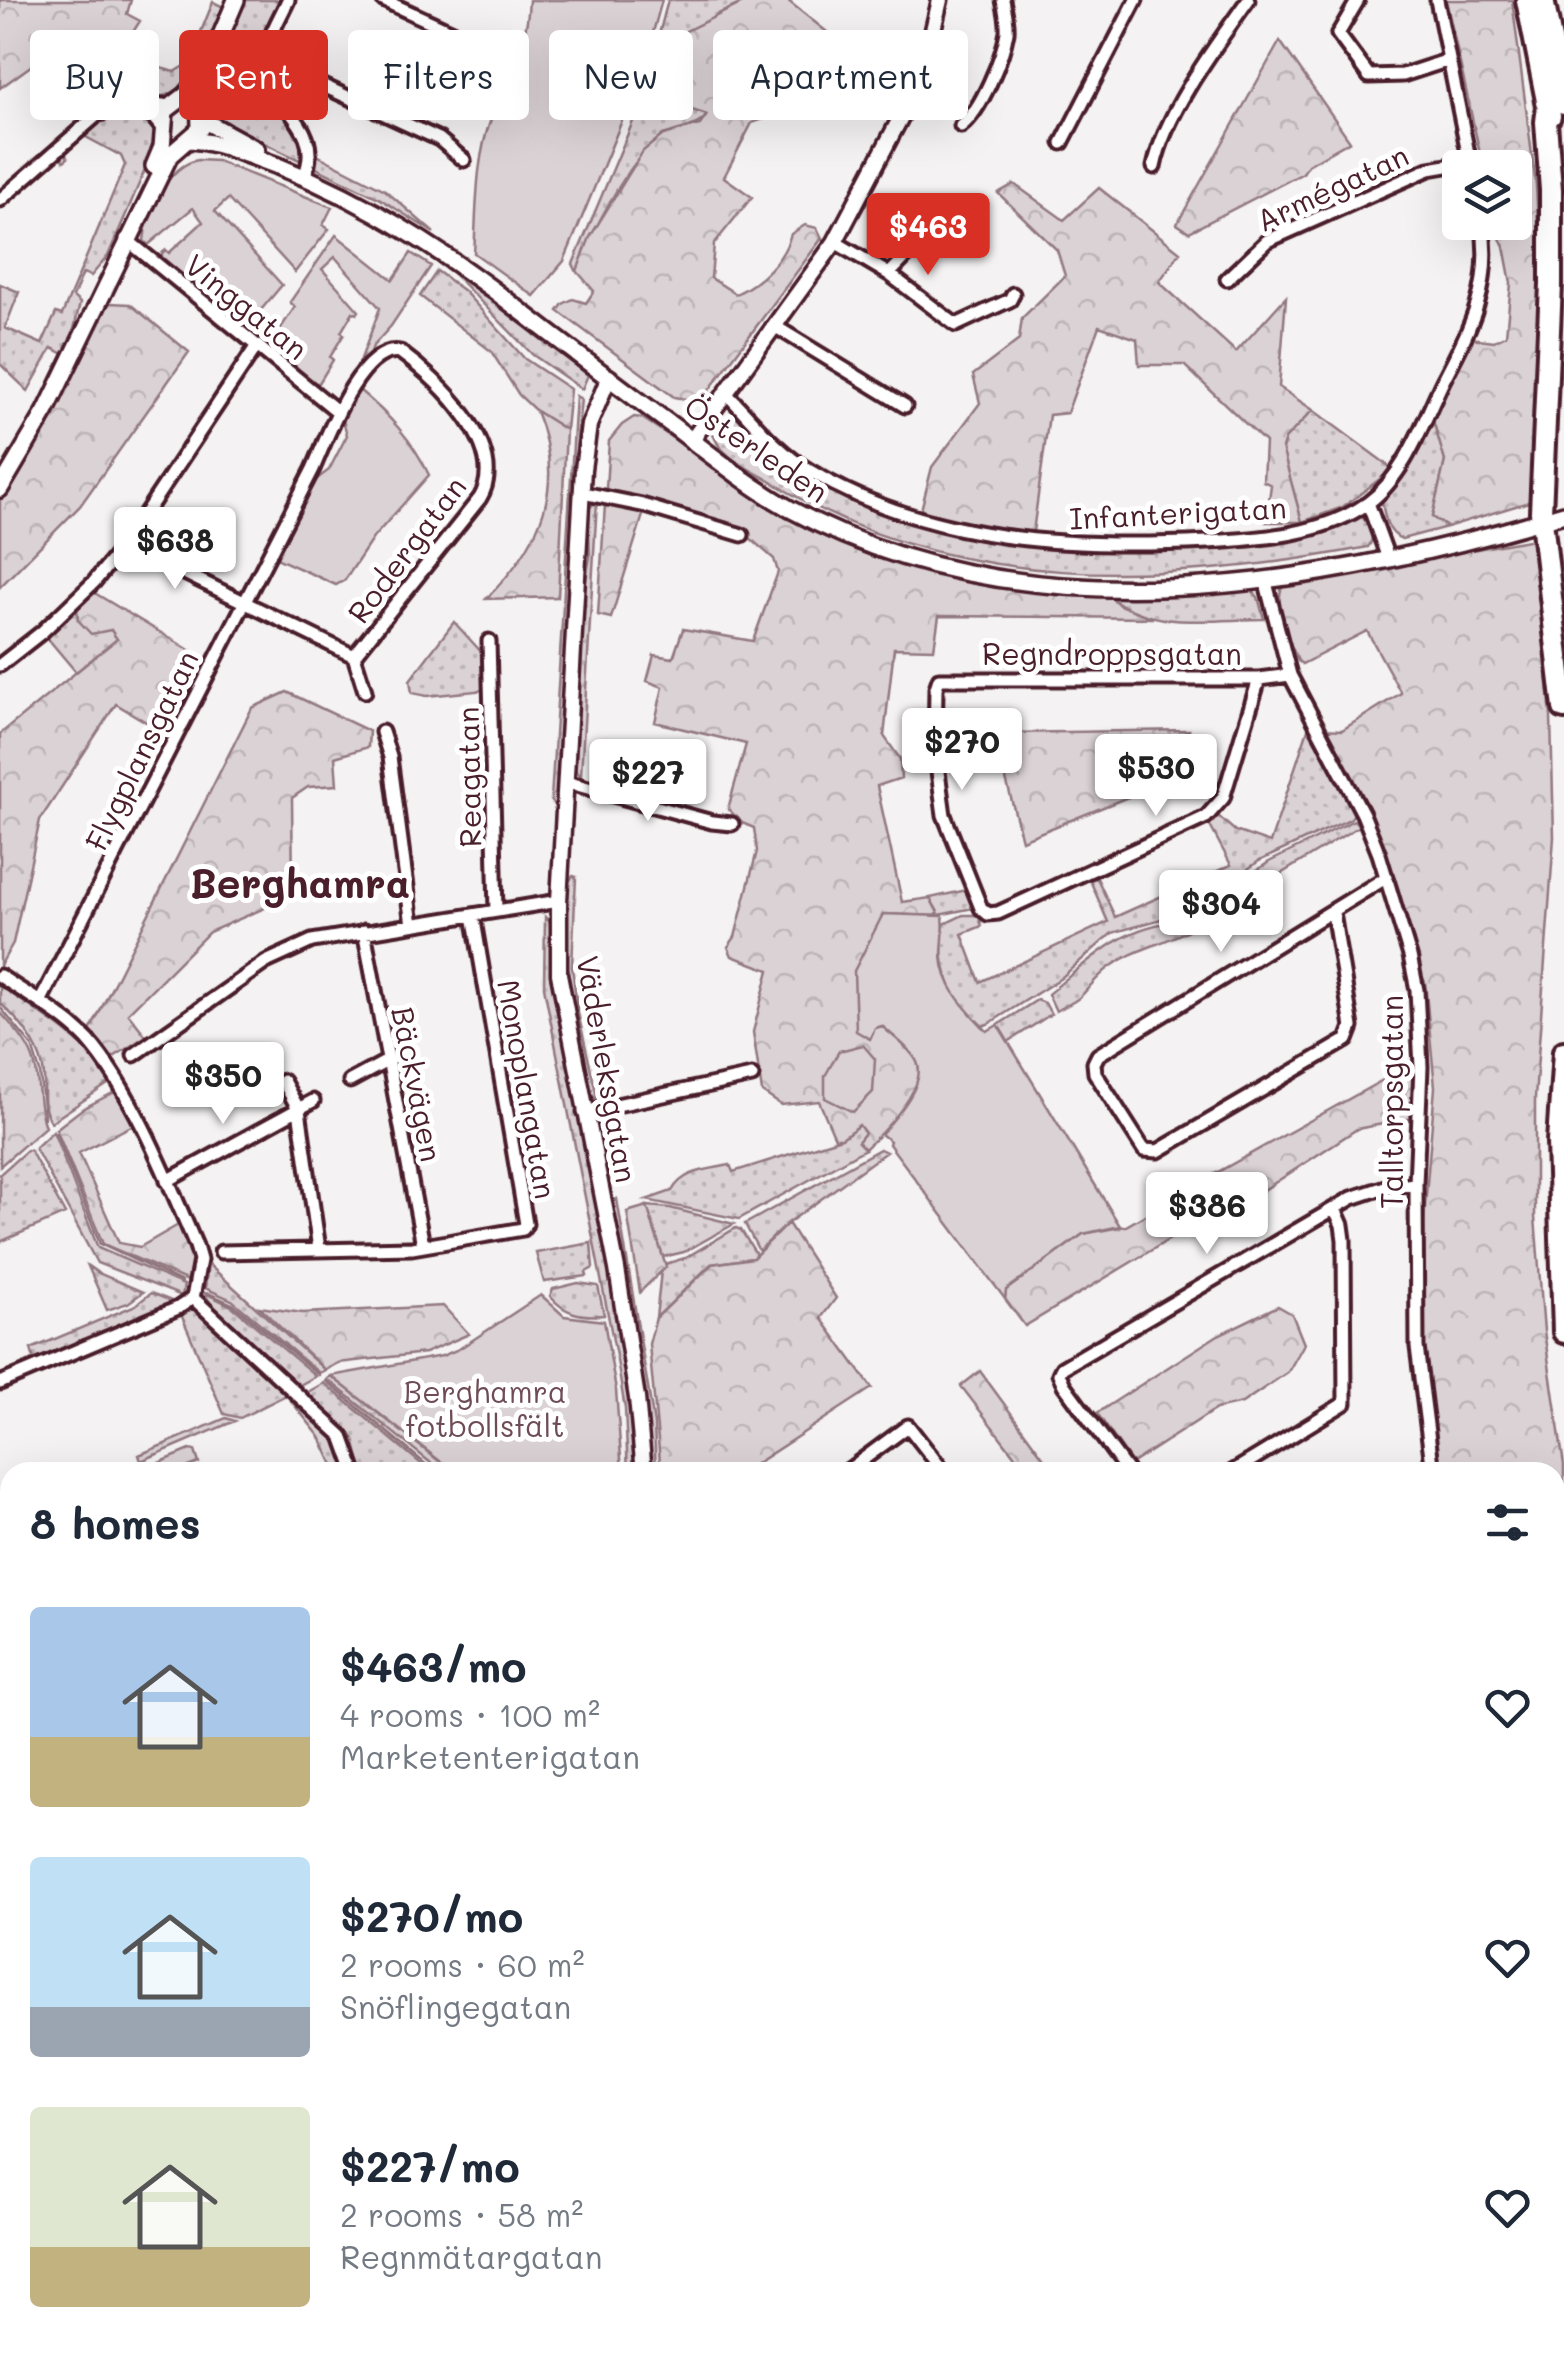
<!DOCTYPE html>
<html lang="en">
<head>
<meta charset="utf-8">
<style>
	:root { --surface:#fff; --page:#f6f6f7; --text:#1f2937; --muted:#747a83; --accent:#d93025 }
	body { margin:0; font-family:Mali,sans-serif; background:var(--page); color:var(--text); height:100vh; display:flex; flex-direction:column; font-size:38px; white-space:nowrap }
	* { box-sizing:border-box; margin:0 }
	p { font-size:32px; color:var(--muted) }
	.icon { flex:none; width:55px; height:55px; fill:none; stroke:currentColor; stroke-width:2; stroke-linecap:round; stroke-linejoin:round }
	.map { position:relative; flex:1; overflow:hidden }
	.details { position:absolute; left:0px; top:1462px; width:1565px; height:892px; display:flex; flex-direction:column; background:var(--surface); border-radius:30px 30px 0 0; box-shadow:0 10px 40px #0002 }
	.details>* { flex:none }
	.hud { position:absolute; left:30px; top:30px; width:1000px; height:90px; display:flex; gap:20px }
	.tools { position:absolute; left:1442px; top:150px; display:grid; gap:20px }
	.tools a { display:grid; place-items:center; width:90px; height:90px; border-radius:10px; background:var(--surface); box-shadow:0 10px 40px #0002; font-size:50px }
	.price { position:absolute; translate:-50% -85px; padding:0 22px; border-radius:10px; background:#fff; color:#222; font-size:32px; line-height:65px; filter:drop-shadow(0 2px 5px #0008) }
	.price::after { content:''; position:absolute; left:50%; top:60px; width:30px; height:22px; margin-left:-15px; background:inherit; clip-path:polygon(0 0,100% 0,50% 100%) }
	.price.current { background:var(--accent); color:#fff }
	ul { padding:0; list-style:none }
	li { display:flex; align-items:center; gap:30px; height:250px; padding:0 30px }
	li span { display:grid; place-items:center; flex:none; width:280px; height:200px; border-radius:10px; color:#555 }
	li>.icon { margin-inline-start:auto }
	span .icon { width:120px; height:120px; fill:#fffc; stroke-width:1 }
	li b { font-size:42px }
	h2 { display:flex; justify-content:space-between; align-items:center; height:120px; padding:0 30px; font-size:42px }
	.tag { padding:0 35px; border-radius:10px; background:var(--surface); box-shadow:0 10px 40px #0002; font-size:35px; line-height:90px }
	.tag.current { background:var(--accent); color:#fff }
	.map>svg:first-child { display:block }
</style>
</head>
<body>
<div class="map">
<svg width="1564" height="2353" viewBox="0 0 1564 2353">
	<defs>
		<pattern id="grass-dots" width="8" height="8" patternUnits="userSpaceOnUse" patternTransform="scale(2.5)"><rect width="8" height="8" fill="#dbd2d5"/><path d="M2 2h.1M6 6h.1" fill="none" stroke="#bdb4b7" stroke-width="1.8" stroke-linecap="round"/></pattern>
		<pattern id="forest-crowns" width="20" height="18" patternUnits="userSpaceOnUse" patternTransform="scale(2.5)"><rect width="20" height="18" fill="#dbd2d5"/><path d="M2 6a3 3 0 1 1 6 0M12 15a3 3 0 1 1 6 0" fill="none" stroke="#bdb4b7"/></pattern>
	</defs>
	<rect width="100%" height="100%" fill="#f4f2f2"/>
	<filter id="ink" filterUnits="userSpaceOnUse"><feTurbulence type="fractalNoise" baseFrequency=".01" numOctaves="2"/><feDisplacementMap in="SourceGraphic" scale="20" xChannelSelector="R" yChannelSelector="G"/><feConvolveMatrix kernelMatrix="1 2 1 2 8 2 1 2 1" color-interpolation-filters="sRGB"/></filter>
	<g filter="url(#ink)">
		<path fill="url(#grass-dots)" stroke="#927880" stroke-width="2.5" d="M246 0H279L257 49 262 76 297 127 303 144 319 156 385 190 434 233 379 198 220 122 210 114 204 90Z
			M668 0H749L718 14 680 44 683 72 654 107 680 106 707 115C695 131 676 127 660 138 627 161 591 234 577 272L573 264 642 100Z
			M213 2 226 8C208 44 187 119 132 91L131 64 135 61 175 72 188 64Z
			M128 109 152 121 156 131 154 149 108 256 91 276 83 273 73 297 80 303 72 338 64 354 52 348 28 391 0 364V284L19 292 5 328 42 344 56 313 62 315 125 165 121 156 84 136 65 153 68 158 64 161 60 155 98 117Z
			M448 268 588 375 582 389 533 355Z
			M437 271 464 291 525 359 570 389 566 430 536 411 519 395 491 351 420 296Z
			M576 396 581 399 575 459 560 781 555 807 551 800Z
			M1313 410 1393 469 1343 507 1302 522 1282 449 1285 439Z
			M1433 420 1445 461 1432 517 1447 527 1402 539C1387 534 1384 515 1382 501L1416 455Z
			M717 423 794 475 803 473 837 489 1023 543 1084 550 1204 546 1299 537 1333 528 1359 515C1369 522 1377 536 1368 547 1170 585 949 595 772 482 752 470 715 455 712 429Z
			M597 501 581 776 574 769 582 603 590 557 588 509Z
			M1251 589 1258 597 1264 619C1213 619 1144 632 1106 592Z
			M77 606 78 620 111 630 118 639 76 672 45 635Z
			M454 622 484 655 486 690 427 696 412 693 410 680Z
			M1308 729 1351 802 1355 813 1350 819 1259 861 1189 911 1112 933 1061 978 990 1023 983 1026C949 1004 937 961 944 924L963 915H978L982 926 962 934 980 982 1108 922 1090 880 1097 878 1115 917 1231 865 1209 824 1218 816 1235 831 1270 843Z
			M1354 820 1359 826 1194 927 1188 919 1189 916 1269 862Z
			M573 876 576 877 572 967 578 1013 598 1101 589 1093C580 1053 547 905 573 876Z
			M967 890 973 908 934 916 938 912 930 898Z
			M545 917 552 924V981C580 1144 628 1306 637 1472H628L625 1409 618 1366 544 987Z
			M1180 921 1188 930C1162 945 1134 949 1110 967 1099 975 1091 985 1082 995 1076 1002 1063 1007 1056 1011L1048 994C1091 959 1121 926 1180 921Z
			M0 986C41 1014 82 1038 112 1078L111 1082 51 1122C41 1109 45 1092 44 1076 42 1047 21 1022 0 1003Z
			M1037 1000 1045 1003 1051 1014 1008 1042 998 1025Z
			M859 1125 865 1133 858 1142 865 1149 739 1219 646 1200 672 1191C683 1170 708 1170 730 1165L733 1172 841 1138Z
			M53 1131 98 1248 184 1285 182 1296 97 1263 35 1148Z
			M880 1149 886 1152 788 1223 759 1251 745 1224Z
			M27 1150H30L65 1214 0 1242V1174Z
			M617 1199 654 1424 656 1472H649L615 1225 614 1201Z
			M647 1206 670 1208 734 1224 684 1252 663 1257Z
			M736 1228 741 1230 756 1254 753 1258 711 1264 656 1318 661 1271 665 1264 685 1258Z
			M591 1243 593 1268 586 1272 587 1276 544 1282 536 1253Z
			M208 1264 325 1370 319 1373 232 1300 205 1288Z
			M88 1266 98 1273 143 1292 128 1303 107 1310Z
			M578 1283 598 1286 604 1315C581 1317 565 1314 550 1296L553 1289Z
			M151 1293 174 1302 38 1362 34 1359 31 1349 136 1305Z
			M205 1293 233 1307 316 1376 298 1386C278 1367 213 1316 205 1293Z
			M190 1308 198 1309 284 1390V1396L240 1418 224 1414 180 1312Z
			M331 1376 453 1472H442L327 1379Z
			M324 1383 431 1472H362L354 1439 306 1393Z
			M294 1400 342 1444 350 1472H339L335 1469 320 1437 292 1402Z
			M226 1418 235 1421 141 1461 139 1455Z
			M1560 1598 1564 1612V1758L1555 1761V1604Z
			M10 2175V2238L0 2241V2176Z
			M709 2345H827L831 2353H713Z
			M848 2345H1139L1137 2353H853Z"/>
		<path fill="url(#forest-crowns)" stroke="#927880" stroke-width="2.5" d="M0 0H131L127 14 140 21 124 46 117 82 91 49 67 40 0 88Z
			M749 0H787L842 44C840 51 841 61 838 67 820 99 784 112 752 123L724 177 752 197 714 244 711 278 736 294C761 282 783 261 791 234L805 225 817 228 822 238 704 397 691 400 674 397 558 311 563 304 573 299 586 303 594 291 577 271 590 237 643 151 663 135 700 125 707 115 680 106 654 107 644 96 649 82 683 72 680 44 686 31Z
			M1446 0H1512L1536 186 1541 279 1532 501 1447 527 1432 517 1445 461 1433 420 1471 338 1494 341 1506 335 1511 283 1504 246 1492 223 1515 222V168L1483 167Z
			M1280 41 1350 141 1308 165 1303 173 1189 232 1177 224Z
			M1014 184 1064 220 1099 188 1180 252 1159 282 1236 352 1286 297 1279 387 1313 410 1285 439 1282 448 1302 522H1266L1271 485 1263 481 1265 442 1184 365H1139L1137 339 1099 326 1067 413 1049 415 1033 532 949 521 921 510 932 467 980 403 973 375 1019 340 1022 318 1065 276 1057 250 998 193Z
			M110 303 130 304 189 352 80 506 0 587V499L17 474 95 322Z
			M536 411 566 430 558 597 486 599C541 544 567 486 536 411Z
			M734 413 744 415 803 473 794 475 729 425Z
			M634 417 642 418C725 472 808 533 902 564 967 586 1038 587 1106 592L1119 605 1153 618 939 616 934 649 894 648 884 736 900 759 901 778 877 786 902 902 930 898 938 913 934 916 883 914 875 1028 882 1026C892 1036 910 1048 917 1061 931 1087 881 1133 865 1149L858 1142 865 1133 859 1125 842 1138H835L819 1101 781 1105 762 1092 753 1032 769 970 732 956 728 947 735 937 757 851 754 828 742 823 728 809 746 744 655 722 663 687 647 681 654 655 673 658 683 629 753 641 778 572 774 559 734 524 648 499 611 618 598 615 609 441 622 425Z
			M1528 540 1540 546 1541 605 1551 717 1554 837 1535 1098V1217L1544 1331 1564 1465V1591L1555 1604V1472H1438L1423 1342 1422 1243 1435 1087 1425 982C1409 954 1408 915 1397 885 1378 830 1351 780 1324 729L1342 730 1401 693 1367 631 1302 664 1298 661C1288 639 1274 610 1282 586L1290 582Z
			M93 592 206 660 166 734 116 704 40 820 13 943 0 966V734L117 639 111 630 91 634 78 620 77 606Z
			M287 692 369 731 368 747 335 757 337 785 308 787 292 798 293 896 209 932 128 1013 146 1036 112 1058 90 1031 252 708Z
			M1189 730 1170 780 1022 840 1001 760 1004 733Z
			M0 1012C14 1028 30 1044 35 1065 40 1086 37 1106 45 1127L0 1166Z
			M1417 1061 1414 1118 1357 1129 1209 1226 1200 1211 1175 1196Z
			M115 1092 133 1125 79 1153 119 1243 140 1247 180 1224 194 1258 188 1281 103 1244 56 1129 82 1109Z
			M1171 1200 1193 1214 1195 1220 1170 1239 1025 1326 1005 1299 1006 1290 1083 1234 1126 1226Z
			M647 1206 666 1267 640 1292 627 1212Z
			M788 1223 836 1298 821 1318 872 1388 743 1472H661L649 1344 656 1318 712 1264 753 1258Z
			M443 1306 469 1334 425 1353 338 1363 325 1370 259 1307 303 1313Z
			M1278 1306 1292 1314 1304 1344 1288 1372 1242 1403 1216 1409 1132 1463 1097 1413 1218 1335Z
			M980 1371 1054 1472H1027L961 1386Z
			M10 1522V1817L0 1816V1596L9 1589 0 1577V1526Z"/>
		<path fill="#dbd2d5" stroke="#927880" stroke-width="2.5" d="M529 0H662L642 72 564 261 534 296 474 253C477 210 475 161 491 119 507 75 527 51 529 0Z
			M198 160 217 161 332 207 323 225 329 229 295 272 228 199 215 211 282 285 250 323 256 330 255 334 251 335 162 257V253L166 250 169 253 203 222 193 208 148 245 144 241C146 213 168 165 198 160Z
			M336 235 393 280 411 253 431 266 391 326 373 346 368 362 355 375 380 308 335 257 322 269 359 311 357 314 353 312 341 332 344 334 330 357 333 360 319 383H311L268 347 295 307 290 302Z
			M358 389C389 415 412 439 429 475L373 538 345 580 336 585 274 557 317 479 329 470 347 435 342 416Z
			M883 914 943 916C945 929 942 943 942 956 944 989 966 1009 987 1031L998 1025 1120 1226 1083 1234 1006 1290 1005 1299 889 1144 890 1141 881 1134C894 1119 927 1083 917 1062 911 1049 893 1036 882 1026L875 1028 870 1039 856 1031 854 971Z
			M863 1045 875 1059 873 1092 853 1112 825 1098V1076L839 1051Z
			M541 1295 564 1316 604 1321 616 1390 622 1472H454L331 1376 442 1356 459 1349Z
			M190 1450 195 1451 199 1463 176 1472H148L149 1467Z
			M10 2256V2345H632L634 2353H0V2258Z"/>
		<g fill="none" stroke-linecap="round" stroke-linejoin="round">
			<path stroke="#8d727a" stroke-width="2.5" d="M0 1007 32 1046 40 1072 44 1118
				M56 1133 100 1244 182 1282
				M208 1293 234 1305 319 1375
				M326 1381 435 1472
				M747 2345 751 2353
				M860 2352 881 2346 894 2353"/>
			<g stroke="#4a1f2b" stroke-width="19">
				<path id="minor" d="M288 0C280 18 267 38 265 58 260 104 328 121 304 177
					M383 0 483 46H517
					M1358 0 1338 34 1369 76 1403 75 1449 60
					M1437 0 1471 168
					M291 71 439 139 464 160
					M130 106 153 117 162 128
					M290 109 314 83
					M961 126C981 111 1003 57 1007 32 1008 21 1005 11 1003 0
					M1062 143 1136 0
					M1154 167C1165 113 1216 45 1248 0
					M0 200 97 115 139 102 170 106
					M126 239 337 411
					M835 242 889 274 956 325 1010 300 1013 294
					M889 274 923 239 929 225
					M1227 279 1267 241 1429 169 1470 162
					M776 327 905 406
					M727 394C753 421 777 452 810 471 930 543 1072 549 1208 542 1261 539 1323 535 1368 503 1405 476 1424 420 1443 381 1471 327 1493 285 1482 222
					M583 493 642 505 742 535
					M1368 503 1388 558
					M125 544 354 656
					M1265 579 1290 675 1363 814 1379 854 1410 956 1417 990 1421 1067 1416 1184 1417 1347 1433 1472
					M489 641 496 911
					M354 656 365 691
					M0 665 42 632 94 582 125 544 256 347
					M1259 679 1223 798 1206 817 998 913 988 914 981 908 944 815 935 750 936 688 939 679H1259L1290 675
					M382 732 390 757 412 925
					M566 782 712 822 732 824
					M1333 913 1352 1027 1347 1040 1158 1151 1144 1150 1095 1073 1094 1063 1098 1055 1387 877
					M364 931 423 1245
					M0 976C29 996 63 1014 88 1040 131 1088 170 1185 196 1246L200 1260 193 1298
					M40 1002 313 469C326 440 360 344 400 352 437 379 510 447 480 498L354 656
					M134 1055 266 962 312 941 559 901
					M283 1081 299 1110 319 1249
					M350 1081 389 1060
					M584 1112 752 1076
					M167 1181 313 1101
					M221 1252 412 1248 523 1229 526 1224 473 915
					M193 1298 342 1436 355 1472
					M0 1383 178 1308 193 1298
					M846 1472 908 1426 944 1472
					M1128 1472 1064 1385 1059 1374 1062 1368 1352 1198 1385 1187 1416 1184
					M1232 1472 1345 1403 1344 1240 1342 1225 1335 1209
					M0 1876 10 1875
					M1555 1974 1564 1995
					M0 1996 10 1994
					M1555 2065 1564 2061
					M0 2113H10"/>
			</g>
			<g stroke="#4a1f2b" stroke-width="21">
				<path id="tertiary" d="M609 377 589 425 583 469 559 901V974L617 1269 637 1398 644 1472
					M692 440 835 242 922 77 940 0
					M0 2251 10 2248
					M829 2345 834 2353"/>
			</g>
			<g stroke="#4a1f2b" stroke-width="22">
				<path id="secondary" d="M200 114 210 124 256 149
					M190 140C211 141 228 148 248 155 338 186 416 233 492 289 552 335 612 381 673 426 711 455 748 485 790 509 1026 638 1319 588 1564 514
					M154 166 162 147 165 111 186 95 200 78
					M0 489 46 411 170 155 200 129 199 87 236 0"/>
			</g>
			<g stroke="#4a1f2b" stroke-width="28">
				<path id="motorway" d="M1527 0 1550 116
					M1543 0 1564 104
					M1548 106 1546 122 1551 190V284L1541 512 1564 708
					M1564 1052 1558 1142 1564 1332"/>
			</g>
			<use href="#minor" stroke="#fff" stroke-width="11"/>
			<use href="#tertiary" stroke="#fff" stroke-width="14"/>
			<use href="#secondary" stroke="#fff" stroke-width="15"/>
			<use href="#motorway" stroke="#fff" stroke-width="20"/>
		</g>
	</g>
	<g text-anchor="middle" dominant-baseline="central" stroke-width="10" stroke-linejoin="round" paint-order="stroke">
		<g font-size="30" fill="#4a1f2b" stroke="#fff">
			<text transform="translate(1332 187) rotate(-25)">Armégatan</text>
			<text transform="translate(247 306) rotate(39)">Vinggatan</text>
			<text transform="translate(757 448) rotate(34)">Österleden</text>
			<text transform="translate(1178 512) rotate(-3)">Infanterigatan</text>
			<text transform="translate(406 549) rotate(-53)">Rodergatan</text>
			<text x="1112" y="653">Regndroppsgatan</text>
			<text transform="translate(141 750) rotate(-64)">Flygplansgatan</text>
			<text transform="translate(468 777) rotate(-91)">Reagatan</text>
			<text transform="translate(608 1069) rotate(80)">Väderleksgatan</text>
			<text transform="translate(418 1084) rotate(79)">Bäckvägen</text>
			<text transform="translate(528 1089) rotate(80)">Monoplangatan</text>
			<text transform="translate(1391 1102) rotate(-90)">Talltorpsgatan</text>
		</g>
		<g font-size="30" fill="#6e4c56" stroke="#fff">
			<text x="485" y="1391">Berghamra<tspan x="485" dy="34">fotbollsfält</tspan></text>
		</g>
		<g font-size="40" font-weight="bold" fill="#4a1f2b" stroke="#fff">
			<text x="300" y="882">Berghamra</text>
		</g>
	</g>
</svg>
<div class="tools">
<a><svg class="icon" aria-label="layers" viewBox="0 0 24 24"><path d="M12 4l9 5-9 5-9-5zM3 14l9 5 9-5"/></svg></a>
</div>
<b class="price current" style="left:928px;top:278px">$463</b>
<b class="price" style="left:175px;top:592px">$638</b>
<b class="price" style="left:962px;top:793px">$270</b>
<b class="price" style="left:1156px;top:819px">$530</b>
<b class="price" style="left:648px;top:824px">$227</b>
<b class="price" style="left:1221px;top:955px">$304</b>
<b class="price" style="left:223px;top:1127px">$350</b>
<b class="price" style="left:1207px;top:1257px">$386</b>
<div class="hud">
<a class="tag">Buy</a>
<a class="tag current">Rent</a>
<a class="tag">Filters</a>
<a class="tag">New</a>
<a class="tag">Apartment</a>
</div>
<section class="details">
<h2>8 homes<svg class="icon" aria-label="filters" viewBox="0 0 24 24"><path d="M4 7h16M4 17h16"/><circle cx="9" cy="7" r="2"/><circle cx="15" cy="17" r="2"/></svg></h2>
<ul>
<li><span style="background:linear-gradient(#a9c7e8 65%,#c2b280 0)"><svg class="icon" aria-label="home" viewBox="0 0 24 24"><path d="M3 11l9-7 9 7M6 9v11h12V9"/></svg></span><div><b>$463/mo</b><p>4 rooms · 100 m²</p><p>Marketenterigatan</p></div><svg class="icon" aria-label="heart" viewBox="0 0 24 24"><path d="M12 20l-8-8c-3-5 5-10 8-4 3-6 11-1 8 4z"/></svg></li>
<li><span style="background:linear-gradient(#bfe0f5 75%,#9aa5b1 0)"><svg class="icon" aria-label="home" viewBox="0 0 24 24"><path d="M3 11l9-7 9 7M6 9v11h12V9"/></svg></span><div><b>$270/mo</b><p>2 rooms · 60 m²</p><p>Snöflingegatan</p></div><svg class="icon" aria-label="heart" viewBox="0 0 24 24"><path d="M12 20l-8-8c-3-5 5-10 8-4 3-6 11-1 8 4z"/></svg></li>
<li><span style="background:linear-gradient(#dfe7d0 70%,#c2b280 0)"><svg class="icon" aria-label="home" viewBox="0 0 24 24"><path d="M3 11l9-7 9 7M6 9v11h12V9"/></svg></span><div><b>$227/mo</b><p>2 rooms · 58 m²</p><p>Regnmätargatan</p></div><svg class="icon" aria-label="heart" viewBox="0 0 24 24"><path d="M12 20l-8-8c-3-5 5-10 8-4 3-6 11-1 8 4z"/></svg></li>
</ul>
</section>
</div>
</body>
</html>
